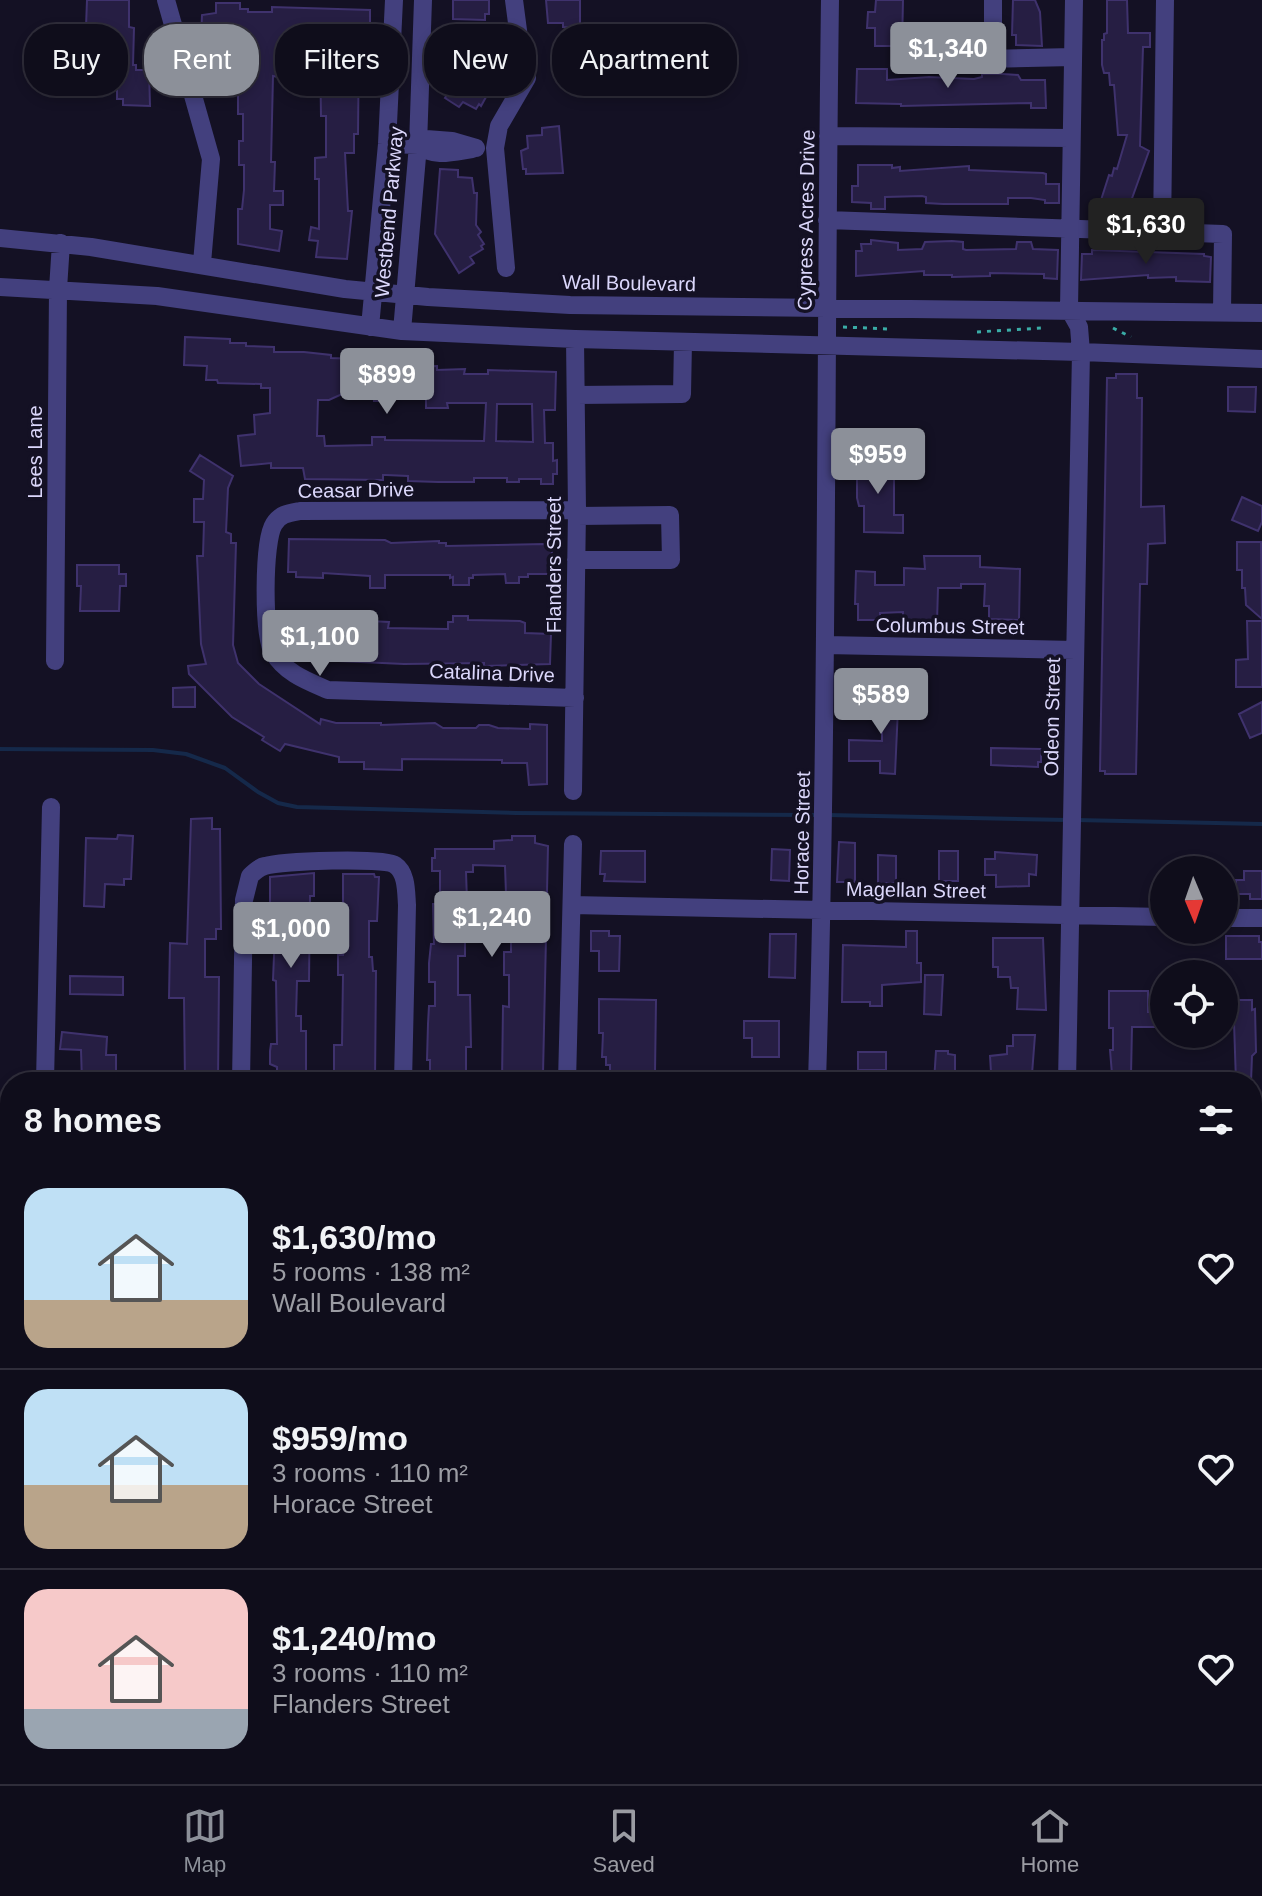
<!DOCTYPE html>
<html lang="en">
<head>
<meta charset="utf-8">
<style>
	:root { --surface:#0f0d1b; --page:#181624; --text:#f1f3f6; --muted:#9b9ca3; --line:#2f2d3a; --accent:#8c9099 }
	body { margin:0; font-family:Arial,sans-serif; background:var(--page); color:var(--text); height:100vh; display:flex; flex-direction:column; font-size:30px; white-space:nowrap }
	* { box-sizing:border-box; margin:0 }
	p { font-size:26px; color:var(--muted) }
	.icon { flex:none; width:44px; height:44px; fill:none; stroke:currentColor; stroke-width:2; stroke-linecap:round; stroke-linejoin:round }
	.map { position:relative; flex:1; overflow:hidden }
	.sheet { position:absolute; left:0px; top:1072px; width:1262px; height:712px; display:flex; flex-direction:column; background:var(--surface); border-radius:32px 32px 0 0; box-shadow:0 4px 12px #0003,0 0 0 2px var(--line) }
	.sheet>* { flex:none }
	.hud { position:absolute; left:24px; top:24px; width:800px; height:72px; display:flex; gap:16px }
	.needle { width:52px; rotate:178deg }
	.controls { position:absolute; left:1150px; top:856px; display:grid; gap:16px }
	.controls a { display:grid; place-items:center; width:88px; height:88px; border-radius:50%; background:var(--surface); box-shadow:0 4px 12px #0003,0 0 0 2px var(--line); font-size:40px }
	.price { position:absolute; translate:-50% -68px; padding:0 18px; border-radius:8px; background:var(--accent); color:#fff; font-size:26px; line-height:52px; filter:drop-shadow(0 2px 4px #0008) }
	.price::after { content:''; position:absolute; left:50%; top:48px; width:24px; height:18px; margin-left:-12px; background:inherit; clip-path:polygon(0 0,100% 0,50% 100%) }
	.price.selected { background:#222; color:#fff }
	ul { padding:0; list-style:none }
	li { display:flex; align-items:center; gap:24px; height:200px; padding:0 24px }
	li+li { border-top:2px solid var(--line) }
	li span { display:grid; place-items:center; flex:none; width:224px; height:160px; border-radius:24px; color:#555 }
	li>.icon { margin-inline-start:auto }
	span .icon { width:96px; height:96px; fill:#fffc; stroke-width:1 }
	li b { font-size:34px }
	h2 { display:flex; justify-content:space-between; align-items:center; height:96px; padding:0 24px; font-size:34px }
	.pill { padding:0 28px; border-radius:32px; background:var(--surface); box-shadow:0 4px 12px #0003,0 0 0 2px var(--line); font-size:28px; line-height:72px }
	.pill.selected { background:var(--accent); color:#fff }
	.menu { display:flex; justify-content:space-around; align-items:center; height:112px; border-top:2px solid var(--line); background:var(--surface); font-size:22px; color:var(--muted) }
	.menu a { display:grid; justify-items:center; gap:4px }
	.menu .selected { color:var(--accent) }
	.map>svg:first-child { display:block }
</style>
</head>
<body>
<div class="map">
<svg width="1262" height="1784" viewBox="0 0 1262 1784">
	<rect width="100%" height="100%" fill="#141124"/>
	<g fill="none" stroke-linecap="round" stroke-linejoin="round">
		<path stroke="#15294a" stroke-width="4" d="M0 749 153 750 186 754 225 768 258 792 278 803 297 807 516 813 816 815
			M828 815 1068 820
			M1076 820 1262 824"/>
	</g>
	<path fill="#261e43" stroke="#3f326d" stroke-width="2" fill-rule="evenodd" d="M87 0H129V27L134 28 133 65H136V70H149L150 106 123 105V99H117V79H106L107 48 80 47 81 27H86Z
		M453 0H489V14H485V20L453 19Z
		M546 0H580V28L563 27V23H548Z
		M876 0H903L902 46H875V28H867L868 12H875Z
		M1013 0H1035L1040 12 1042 46 1016 45V35H1012Z
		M1107 0H1127L1128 33H1150V47H1143L1140 146 1149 151 1126 215 1102 208 1104 201 1101 200 1109 175 1112 176 1114 168 1117 169 1127 135H1118L1114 85H1110L1109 73H1104L1102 65V40H1104V34L1107 33Z
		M216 3H240V9H248V12H272V7L370 10V38H359L358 134H354V153H345L348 211H352L347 259 316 257 318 241 309 240 311 227 319 229V179H315V158L326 157V116H321L320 48H279L278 77 273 76 271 162H275L274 191H283V205H270V229L282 231 279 251 238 244V209H242L244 190V165H239V141H243V114H238V82H233L234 44H231V41L201 40 202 15 216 13Z
		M481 39 497 49 495 52 507 59 481 106 479 104 476 109 463 102 459 107 445 98Z
		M857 69H887V80L929 77 974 79 982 77V74H1003L1018 75 1021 80H1045L1046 108H1031V103L901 106V104L856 103Z
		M559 126 563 173 526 174V169H523L521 151 528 148 527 136 542 135V128Z
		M858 165H892V168L900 167V171L969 166V170L1043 173 1046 174V184H1059V203H1045V200L1031 198H1008V204H943L926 203V197L922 196 885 197V209H871V203L852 202V186H858Z
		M440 169 458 170V177L472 178 474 193H477L476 225 481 232 478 235 484 244 481 246 483 249 470 257 474 263 459 273 435 234Z
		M871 240 898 243V250L922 249 925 242 952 241 963 242V249L966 250 1016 249 1017 242H1031L1033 249 1058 250 1057 279 1044 278V274L990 273V276L952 277V275H924V271L856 276V251H862L861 244H871Z
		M1092 250 1204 254V256L1211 257 1210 282 1176 281V277L1148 278V275L1081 280 1082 254H1092Z
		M185 337 230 339V343H246V346L274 347V352H304L331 355V358L386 360 393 363V367L437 366V370L465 369 464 374H488V370L556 372 555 410H544L545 443H553V461L557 460V474H553V484H541V479H519V482H507V478H474V482H438L408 481V476L386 475H383V480L305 479 303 468H271V463L241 466 238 436 255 434 254 415 270 413V388H261V384L218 383 217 380H206L207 366 184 365ZM342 394H374V401H391V395H426V408H448L447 403H486L484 441 385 440V437H372V445L325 446 324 436H317L318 400H329ZM497 404H532L533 442 496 441Z
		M1116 374H1137V398H1142L1141 507 1164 506 1165 543 1148 544 1147 584H1140L1136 774H1105V771H1100L1107 378H1116Z
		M1228 387H1256L1255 412 1228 411Z
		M200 455 233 476 228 488 226 532 231 534V543H236L233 645 238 663 259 684 320 724 321 719 336 723H381V725L435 723 443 728H476L479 725H489L498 728 530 729V724L547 725V784L529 785 527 763H502V760L402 759V770L364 769V762H339V757L285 744 280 751 262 740 264 737 232 717 189 674 188 666 206 664 201 644 197 556H203L204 522H194V499H203L204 480 190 471Z
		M857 459H894V515H903V533L864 532V506H859L857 498Z
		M1242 497 1262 506V522L1258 531 1232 520Z
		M289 539 385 540 391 543 439 541V543H446V546L545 544 552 546V574H528V577H519V583H506L505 574 473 575V578H469V585H453V577L450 578V575H385V588H370V576L323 573V578L296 577V572H288Z
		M1237 542H1261L1262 619 1246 605 1245 588H1242V570H1237Z
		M924 556H980V567L1020 569 1019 620 989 619V606H984L985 584H961V588H938L937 622 903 621V612L880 613V620H858V604H855L856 571 875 572V585H904V568L925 569Z
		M77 565H119V574H126V586H120L119 611H80L81 586H77Z
		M309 611H332V626L369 627V621L389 622 388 628 448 629V622H453V616H468V620L520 621 525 623V633L551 634 550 664 484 666V663L404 664 339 661V646L310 645Z
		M1247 621H1262V687H1236V660L1248 659Z
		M882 686H899L895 774 880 773V761H849V740L882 741Z
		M195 687V707H173V688Z
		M1262 702V733L1250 738 1239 714Z
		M991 748 1041 749V762H1038V767L991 765Z
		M212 818V829H220L221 929H216V939H205V977H219L218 1082H185L184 998H169L170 943 187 944 191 819Z
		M118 835 133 836 131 879H124V885L105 884 104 907 84 906 86 838 117 839Z
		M512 836H535V843L548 846 543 1074H538V1082H502L503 1006 509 1007V975H504V952H511V894H506L505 866 473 865V872H466L468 929H465V956H458V995H470L471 1047H466V1074L430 1073V1060H427L428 1024 429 1006H435V982H429V963L431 944H434L433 904H440V871H432V858H435V849H494V841L512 840Z
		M839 842 855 843V882H837Z
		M772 849 790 850 789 881 771 880Z
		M601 851H645V882L604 881 605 874H600Z
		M939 851H958V881H939Z
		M995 852 1037 855 1036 875 1029 874V886L996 887V875H985V859H995Z
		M878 855 896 856V883H878Z
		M1244 871H1262V899H1250V894H1236V880H1244Z
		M314 873V896H310L309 981H297L296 1016H301V1031H306V1073H303V1082H277V1067L270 1064V1051L271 1044H277L276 981 273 980 276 907H270V877Z
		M343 874H374L375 877H379L377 921H369V957H372L373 971H376L375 1082H340V1072H334V1045H342L343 975H338V955H343Z
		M591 931H609V936H620L619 971H599V951H591Z
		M906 931H917V963H921V982L882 985V1006H870V1002H842L843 945 906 947Z
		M770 934H796L795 978 769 977Z
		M1226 936H1259V942H1262V959H1226Z
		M993 938H1043L1046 1010 1017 1009 1018 988H1011L1010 977H998V967H993Z
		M925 975H943L941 1015 924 1014Z
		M70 976 123 977V995L70 994Z
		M1109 991H1148V1012H1156V1027H1132L1131 1075 1112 1074 1110 1050H1113V1028H1109Z
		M599 999 656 1000 655 1073H610V1065H606V1057H602L603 1033H599Z
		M1235 1000H1252V1010L1255 1009 1256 1052 1252 1056 1251 1082H1236L1234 1022H1228V1009H1235Z
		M744 1021H779V1057H752V1038H744Z
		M62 1032 107 1037 106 1055H116V1076H109V1082H82L81 1050 60 1049Z
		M1013 1035H1035L1032 1074 991 1072 990 1056 1007 1054V1046H1013Z
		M936 1051H948V1054L955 1055V1082H934Z
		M858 1052H886V1070H858Z"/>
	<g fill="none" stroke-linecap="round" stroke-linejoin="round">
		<path stroke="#3aaca6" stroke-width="3" stroke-dasharray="4 6" stroke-linecap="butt" d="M843 327 889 329
			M1113 328 1131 337
			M977 332 1041 328"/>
		<path stroke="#43407e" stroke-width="18" d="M166 0 211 159 202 263
			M993 59V0
			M902 61 1073 57
			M828 136 1070 138
			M387 144 418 145 426 139 452 141 476 148
			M418 145C433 158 453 152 472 149
			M827 220 1223 234 1222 312
			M1162 231 1165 0
			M0 238 91 247 345 289 428 297 570 305 1262 313
			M506 268 495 148 499 126 527 78V65L519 38 514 0
			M0 287 157 296 402 331 575 339 1081 352 1262 359
			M370 327 387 144 394 0
			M402 331 418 145 423 0
			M576 395 682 394 683 342
			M576 560H671L670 515 577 516
			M825 645 1075 650
			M55 661 58 289 61 243
			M575 698 328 690C307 681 285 673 273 652 263 636 263 541 274 524 280 514 289 513 300 511L577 510
			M573 791 577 510 575 339
			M572 905 1164 917
			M1224 918H1262
			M45 1082 51 807
			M241 1082 244 900 250 876C254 872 259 867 265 866 281 861 384 857 395 865 407 873 406 892 407 905L403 1082
			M567 1082 573 844
			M817 1082C828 721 825 361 830 0
			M1067 1082 1081 352 1079 327 1069 309 1074 0
			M1252 1178H1262
			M1252 1440H1262
			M1252 1701H1262
			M312 1774 332 1784
			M829 1774V1784
			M868 1774V1784
			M28 1784V1774
			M245 1784 247 1774
			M558 1784 559 1774
			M801 1784 802 1774
			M1055 1784V1774"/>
		<path stroke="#bf68f2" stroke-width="20" d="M0 1453 10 1458
			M693 1774 714 1784"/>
	</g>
	<g text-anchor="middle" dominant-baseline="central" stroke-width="7" stroke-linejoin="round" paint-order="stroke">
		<g font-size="20" fill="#dbd7fb" stroke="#141124">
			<text transform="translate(389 212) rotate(-85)">Westbend Parkway</text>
			<text transform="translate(806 220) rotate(-89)">Cypress Acres Drive</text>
			<text transform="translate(629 283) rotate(1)">Wall Boulevard</text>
			<text transform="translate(35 452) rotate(-90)">Lees Lane</text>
			<text transform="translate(356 490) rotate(-1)">Ceasar Drive</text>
			<text transform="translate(554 565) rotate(-90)">Flanders Street</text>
			<text transform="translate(950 626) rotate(1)">Columbus Street</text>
			<text transform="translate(492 673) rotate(2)">Catalina Drive</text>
			<text transform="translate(1052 717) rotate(-89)">Odeon Street</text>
			<text transform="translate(802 833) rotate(-89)">Horace Street</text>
			<text transform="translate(916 890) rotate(1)">Magellan Street</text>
		</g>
	</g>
</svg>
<div class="controls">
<a><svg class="needle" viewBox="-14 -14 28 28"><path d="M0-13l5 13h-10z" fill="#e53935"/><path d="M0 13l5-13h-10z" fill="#9b9ca3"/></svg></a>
<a><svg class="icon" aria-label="locate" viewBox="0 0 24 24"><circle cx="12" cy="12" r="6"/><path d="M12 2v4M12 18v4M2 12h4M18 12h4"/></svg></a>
</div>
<b class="price" style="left:948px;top:90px">$1,340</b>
<b class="price selected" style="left:1146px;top:266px">$1,630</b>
<b class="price" style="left:387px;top:416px">$899</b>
<b class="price" style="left:878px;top:496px">$959</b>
<b class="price" style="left:320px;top:678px">$1,100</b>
<b class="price" style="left:881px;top:736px">$589</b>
<b class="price" style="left:492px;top:959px">$1,240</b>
<b class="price" style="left:291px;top:970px">$1,000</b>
<div class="hud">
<a class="pill">Buy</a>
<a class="pill selected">Rent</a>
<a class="pill">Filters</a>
<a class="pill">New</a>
<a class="pill">Apartment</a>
</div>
<section class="sheet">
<h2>8 homes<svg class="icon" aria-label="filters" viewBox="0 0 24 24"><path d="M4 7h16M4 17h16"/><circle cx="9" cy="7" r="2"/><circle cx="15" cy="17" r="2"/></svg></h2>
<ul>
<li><span style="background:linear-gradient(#bfe0f5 70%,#b9a48a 0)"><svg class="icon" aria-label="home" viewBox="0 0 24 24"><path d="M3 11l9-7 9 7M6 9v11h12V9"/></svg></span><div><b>$1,630/mo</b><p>5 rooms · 138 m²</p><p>Wall Boulevard</p></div><svg class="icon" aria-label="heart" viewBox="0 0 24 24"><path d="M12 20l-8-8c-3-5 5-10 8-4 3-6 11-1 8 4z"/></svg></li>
<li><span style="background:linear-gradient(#bfe0f5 60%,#b9a48a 0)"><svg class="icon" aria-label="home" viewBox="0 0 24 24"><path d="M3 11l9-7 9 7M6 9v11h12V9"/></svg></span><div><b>$959/mo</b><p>3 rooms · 110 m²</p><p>Horace Street</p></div><svg class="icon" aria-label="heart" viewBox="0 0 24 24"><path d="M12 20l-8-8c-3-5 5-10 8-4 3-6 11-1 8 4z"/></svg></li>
<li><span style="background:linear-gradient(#f6c9c9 75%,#9aa5b1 0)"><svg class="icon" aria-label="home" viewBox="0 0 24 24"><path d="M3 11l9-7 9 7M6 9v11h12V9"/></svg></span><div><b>$1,240/mo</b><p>3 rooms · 110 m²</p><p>Flanders Street</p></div><svg class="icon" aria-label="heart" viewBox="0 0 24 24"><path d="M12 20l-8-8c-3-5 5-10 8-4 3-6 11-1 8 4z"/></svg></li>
</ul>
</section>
</div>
<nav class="menu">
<a class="selected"><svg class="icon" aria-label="map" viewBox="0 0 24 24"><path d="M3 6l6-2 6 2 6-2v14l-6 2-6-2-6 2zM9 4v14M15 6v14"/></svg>Map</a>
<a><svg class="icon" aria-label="saved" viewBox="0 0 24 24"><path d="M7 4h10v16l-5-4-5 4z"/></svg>Saved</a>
<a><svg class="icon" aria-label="home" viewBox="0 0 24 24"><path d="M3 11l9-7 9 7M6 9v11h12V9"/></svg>Home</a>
</nav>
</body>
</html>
